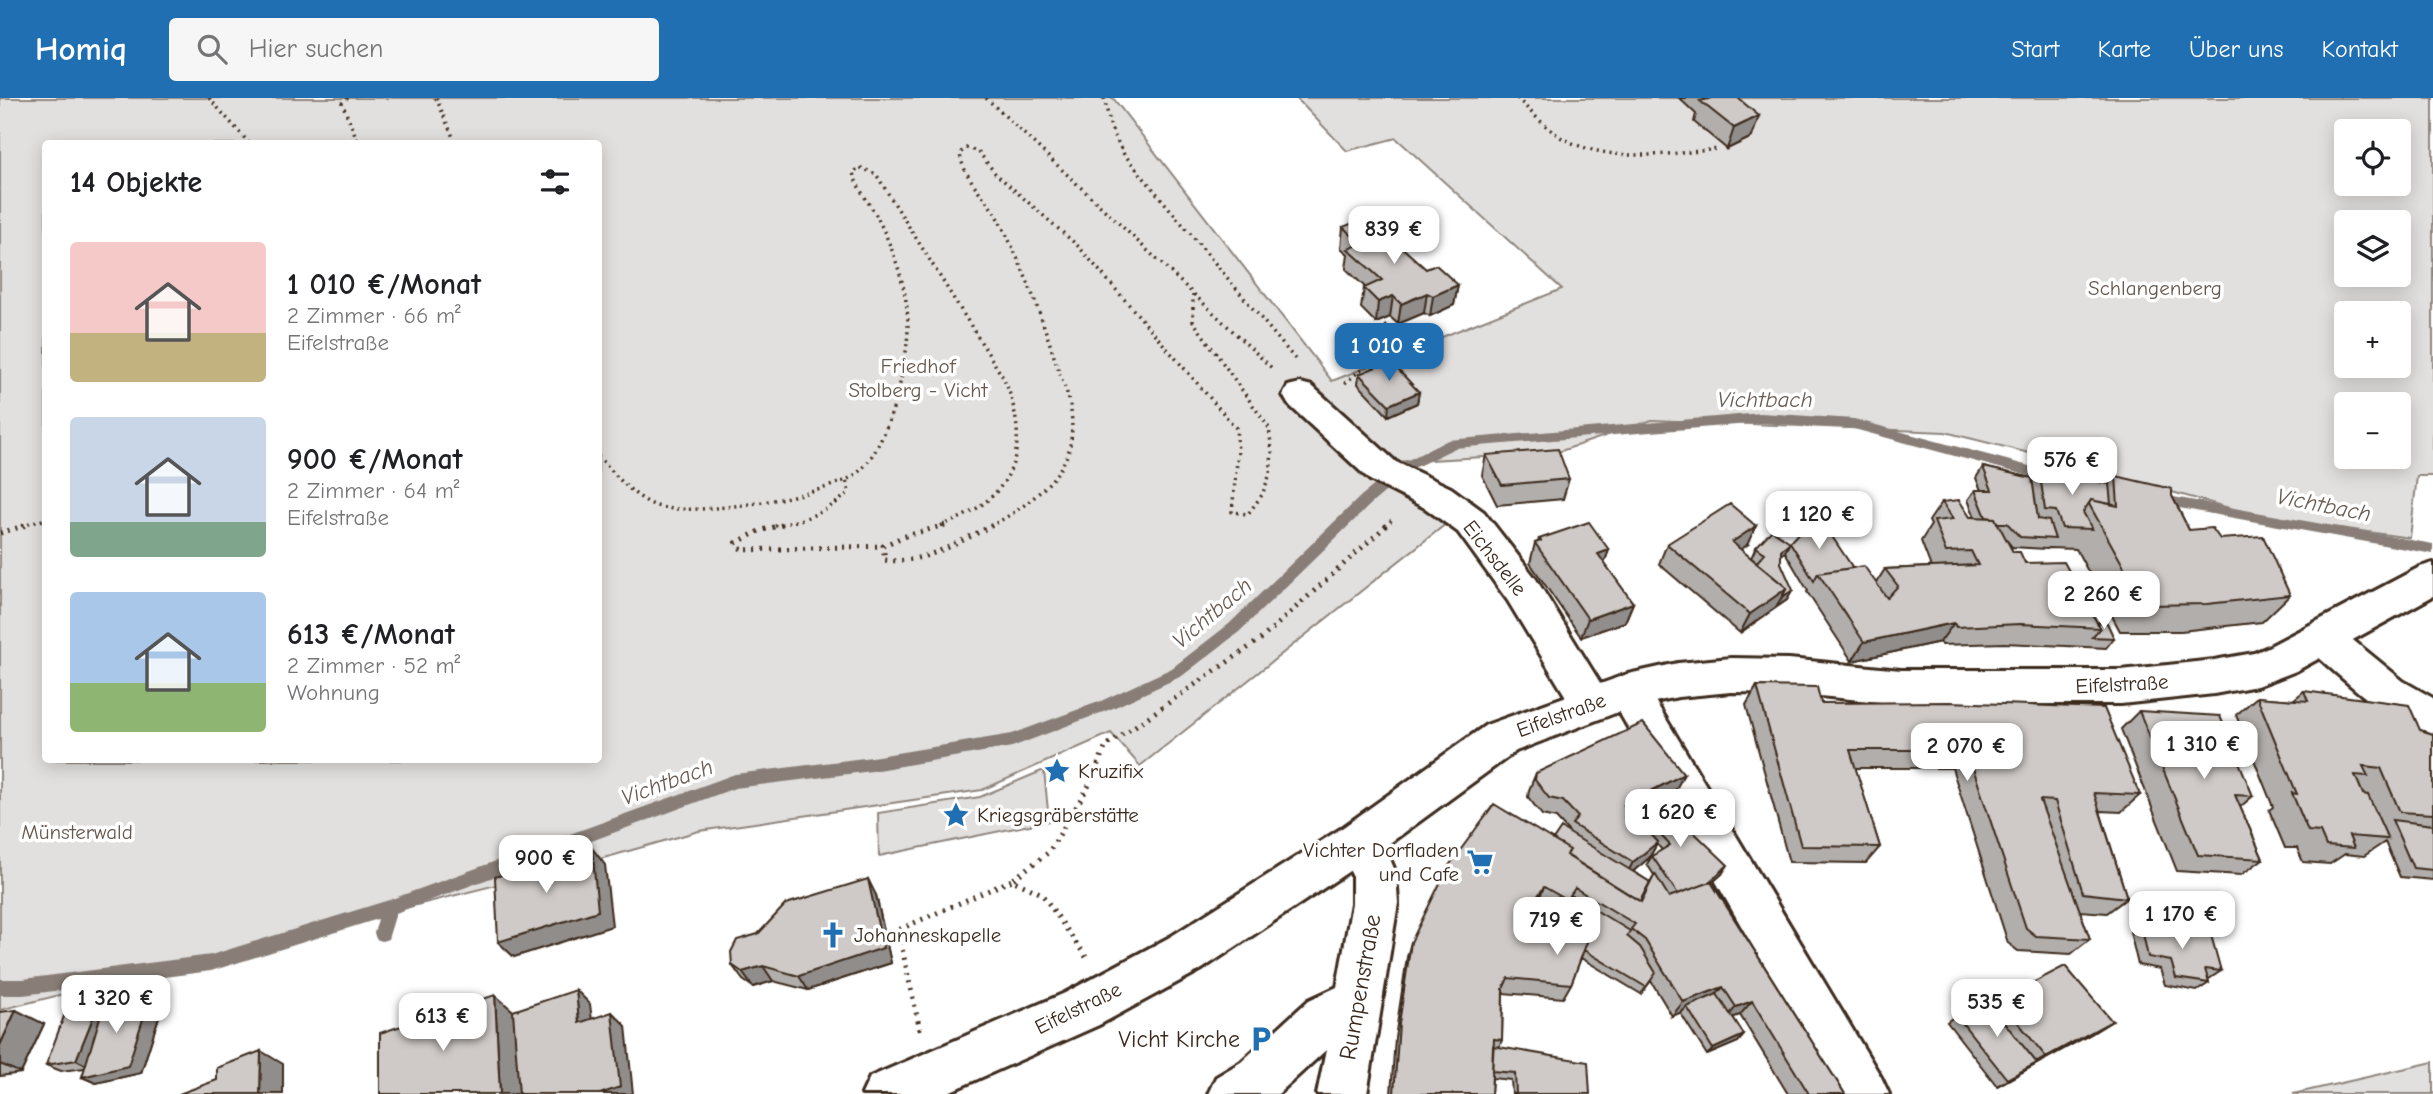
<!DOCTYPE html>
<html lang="de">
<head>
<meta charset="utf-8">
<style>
	:root { --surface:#fff; --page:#f6f6f6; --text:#202124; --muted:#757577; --accent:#1f6fb2 }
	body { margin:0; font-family:"Comic Neue",sans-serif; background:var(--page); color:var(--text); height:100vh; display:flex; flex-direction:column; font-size:26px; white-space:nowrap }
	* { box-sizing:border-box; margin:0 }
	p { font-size:23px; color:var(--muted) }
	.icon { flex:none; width:38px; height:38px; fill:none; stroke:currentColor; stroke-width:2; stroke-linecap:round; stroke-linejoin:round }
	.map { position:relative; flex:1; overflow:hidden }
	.side { position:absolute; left:42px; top:42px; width:560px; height:623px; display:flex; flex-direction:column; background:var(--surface); border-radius:7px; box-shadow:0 4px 18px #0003 }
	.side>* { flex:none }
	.buttons { position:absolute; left:2334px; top:21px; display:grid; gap:14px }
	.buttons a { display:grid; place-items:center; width:77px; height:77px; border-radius:7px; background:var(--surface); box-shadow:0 4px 18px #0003; font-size:35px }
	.price { position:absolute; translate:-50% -60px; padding:0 16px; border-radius:14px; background:#fff; color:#222; font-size:23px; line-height:46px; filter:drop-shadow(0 2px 4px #0008) }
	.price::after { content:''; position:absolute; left:50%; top:42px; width:21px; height:16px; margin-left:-10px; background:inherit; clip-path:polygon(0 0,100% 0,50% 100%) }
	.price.selected { background:var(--accent); color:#fff }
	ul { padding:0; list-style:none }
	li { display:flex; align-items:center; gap:21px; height:175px; padding:0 28px }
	li span { display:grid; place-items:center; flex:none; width:196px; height:140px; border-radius:7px; color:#555 }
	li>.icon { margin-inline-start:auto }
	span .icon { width:84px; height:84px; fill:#fffc; stroke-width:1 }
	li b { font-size:30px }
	h2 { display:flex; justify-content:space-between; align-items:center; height:84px; padding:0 28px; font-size:30px }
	header { display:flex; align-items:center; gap:42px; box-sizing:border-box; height:98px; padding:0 35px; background:var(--accent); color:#fff }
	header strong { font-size:33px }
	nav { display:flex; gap:38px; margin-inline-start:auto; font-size:24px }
	.search { width:490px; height:63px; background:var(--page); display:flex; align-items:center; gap:18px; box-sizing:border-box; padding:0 24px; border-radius:7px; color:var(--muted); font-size:26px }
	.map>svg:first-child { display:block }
</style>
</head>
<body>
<header>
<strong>Homiq</strong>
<div class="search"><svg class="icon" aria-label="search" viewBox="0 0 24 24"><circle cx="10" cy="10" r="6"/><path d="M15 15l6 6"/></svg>Hier suchen</div>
<nav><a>Start</a><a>Karte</a><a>Über uns</a><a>Kontakt</a></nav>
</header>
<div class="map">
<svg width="2433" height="996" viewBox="0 0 2433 996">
	<rect width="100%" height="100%" fill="#fff"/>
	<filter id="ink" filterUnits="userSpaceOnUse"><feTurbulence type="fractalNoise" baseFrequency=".0143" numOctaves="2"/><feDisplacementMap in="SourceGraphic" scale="14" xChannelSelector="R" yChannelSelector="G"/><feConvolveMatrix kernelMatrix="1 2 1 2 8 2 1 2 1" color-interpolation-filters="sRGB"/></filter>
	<g filter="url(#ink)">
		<path fill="#e2e0de" stroke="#8e857e" stroke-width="2" fill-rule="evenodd" d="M0 0H1113L1332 283 1562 191 1396 40 1347 53 1296 0H2433V378H2417L2410 440 2258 418 2061 363 1945 334 1652 322 1555 355 1394 364 1447 425 1140 668 1111 635 982 692 699 733 611 758 0 912ZM2347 33H2399V86H2347ZM46 46H598V662H46ZM2347 124H2399V177H2347ZM2347 215H2399V268H2347ZM2347 306H2399V359H2347Z
			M1044 672 1049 723 879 758 878 715 980 699Z
			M2433 964V996H2293Z"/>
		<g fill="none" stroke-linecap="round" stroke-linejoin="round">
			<path fill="#887e77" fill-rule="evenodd" d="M1761 315 1854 321 2051 374 2058 379 2051 384 1854 331 1761 325 1455 350 1412 371 1371 406 1239 534 1182 578 1111 611 1012 649 872 673 735 690 396 815 388 841 382 843 376 841 374 835 378 821 211 873 23 897H0V881H23L211 857 389 802 735 676 872 659 1012 636 1101 603 1172 570 1229 526 1361 398 1402 365 1448 342Z
				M2157 396 2433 446V456L2157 406 2150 401Z"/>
			<g stroke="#3b2a1e" stroke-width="6">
				<path id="minor" d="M1300 285 1312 288 1396 364 1451 390 1484 414 1536 481 1605 593 1611 605 1605 617 1591 622 1577 617 1508 503 1458 434 1425 410 1370 382 1288 306 1283 297 1288 288Z
					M2323 524 2337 529 2403 583 2433 600V639C2385 622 2347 584 2309 551L2303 540 2309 529Z
					M1628 576 1642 581 1881 979 1889 996H1837L1614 605 1608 593 1614 581Z
					M1357 724 1372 730 1390 761 1396 775 1398 805 1367 996H1317L1326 952 1278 996H1208L1216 979 1241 964 1309 902 1337 889 1352 805V777L1335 744 1342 730Z"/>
			</g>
			<g stroke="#3b2a1e" stroke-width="6">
				<path id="major" d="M2433 465V498L2296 573 2257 588 2214 596 2121 606H1901L1789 595 1731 594 1678 599 1631 609 1516 653 1372 758 1202 871 1099 927 944 996H862L870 979 1065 895 1170 839 1342 730 1486 627 1628 576 1678 565 1731 560 1789 561 1901 572H2121L2214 562 2254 555 2268 549 2420 469Z"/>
			</g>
			<path stroke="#3b2a1e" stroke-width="3.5" stroke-dasharray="2 4.5" stroke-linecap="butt" d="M209 0 250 46
				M348 0 342 5 359 46
				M436 0 456 46
				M986 0 1274 272
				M1104 0 1111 30 1123 55 1295 261
				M1517 0C1531 14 1545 29 1562 40 1609 66 1668 56 1719 51
				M1345 285 1373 262 1367 254 1374 241 1387 227
				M598 358C614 375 632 398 654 407 687 421 827 398 856 376 888 352 908 267 908 228 908 190 893 150 876 117 868 103 858 91 853 75L859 69 876 76 1004 281C1034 351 1013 403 940 428
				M22 428 46 421
				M775 428C803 422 828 415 849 394L846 381
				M990 428C1016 416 1052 389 1065 362 1072 349 1073 328 1071 314 1070 299 1062 283 1057 268 1041 217 1023 166 997 119 986 99 962 78 960 55L966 50 978 53 995 75 1079 149 1236 330 1238 353 1232 414 1248 416 1262 397 1270 376 1272 354 1269 330 1193 223V195
				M1385 428 1394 420"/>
			<path stroke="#3b2a1e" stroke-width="5" stroke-dasharray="2 6" stroke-linecap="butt" d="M782 427 759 433 736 445 742 452 883 448
				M945 427 902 439 883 448 885 462C923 467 960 443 993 427
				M0 435 27 427
				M1086 859 1042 796 1012 782 1049 754 1088 689 1106 648 1261 541 1387 427
				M920 932 898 832 1012 782"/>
			<use href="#minor" fill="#fff" fill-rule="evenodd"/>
			<use href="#major" fill="#fff" fill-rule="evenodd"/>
		</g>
		<path fill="#b2aeab" stroke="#3b2a1e" stroke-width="2" fill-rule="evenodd" d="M1679 0H1738L1752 39 1727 51 1694 24 1696 16Z
			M1343 129 1458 187 1454 207 1430 218 1424 215 1398 226 1390 219 1376 225 1361 210 1364 190 1365 189 1346 171 1348 156 1341 150Z
			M1359 276 1419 294 1417 305 1388 318 1358 286Z
			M1486 357 1569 381 1563 401 1497 407 1482 377Z
			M1983 369 2032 380 2039 370 2109 386 2116 378 2172 398 2189 432 2220 441 2290 497 2262 524 2181 533H2120L2076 451 2049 450 2047 451 2012 449 2007 443 2013 454 2114 540 2106 550 2004 545 1942 547 1940 544 1852 563 1807 494 1808 493 1785 454 1781 457V465L1787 502 1740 535 1659 466 1667 446 1747 447 1740 451 1756 465 1757 464 1751 460 1756 449 1790 444 1853 470 1876 485 1885 471 1931 469 1921 443 1931 427 1929 423 1942 404 1970 419H1975L1968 402 1975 392H1981L1976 380Z
			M1539 441 1609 452 1604 465 1633 505 1625 524 1581 539 1530 465 1535 445 1538 444Z
			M1757 588 1821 605 2140 697 2121 714 2100 713 2127 800 2107 815 2080 813 2090 841 2071 856 2018 853 2008 845 1952 670H1855L1880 749 1866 765 1789 764 1746 607Z
			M2304 593 2420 632 2433 636V782L2400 779 2385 744 2364 758 2345 756 2330 766 2303 764 2297 750H2285L2269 712 2273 709 2236 617 2257 599 2293 602Z
			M2139 613 2253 698 2240 709 2263 761 2241 777 2177 773 2121 631Z
			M1536 675 1675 693 1660 701 1722 776 1712 785 1845 996H1788L1740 917 1733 919 1744 937 1738 944 1707 957 1681 916 1682 914 1672 918 1651 883 1641 896 1581 860 1571 886 1563 900 1503 895 1502 942 1499 949 1590 996H1512L1511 982 1492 980 1491 996H1391L1395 940 1407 859 1411 844 1553 742 1569 734 1556 720 1542 717 1528 699 1529 692ZM1657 746 1662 752 1652 758 1647 766 1654 777 1650 784 1633 773 1649 760ZM1537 805 1558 817 1555 821 1533 810Z
			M876 797 891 865 808 892 773 883 753 889 743 882 732 867 758 836Z
			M2141 826 2221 873 2209 881 2208 880 2209 885 2197 893 2165 887 2160 871 2138 867 2130 834Z
			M2000 902 2112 923 2091 936 1997 988 1947 924 1956 917 1992 909Z
			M164 903 141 975 96 985 82 979 85 970 61 973 46 967 98 907 103 910Z
			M0 914 44 926 21 975 0 978Z"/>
		<path fill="#918d8b" stroke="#3b2a1e" stroke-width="2" d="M1759 18 1752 39 1727 51 1734 30Z
			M1458 187 1454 207 1430 218 1433 198Z
			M1427 195 1424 215 1398 226 1401 206Z
			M1393 198 1390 219 1376 225 1378 204Z
			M1419 294 1417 305 1388 318 1389 307Z
			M1756 428 1747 447 1723 464 1732 444Z
			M1790 444 1785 454 1776 462 1781 452Z
			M1609 452 1602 471 1598 456Z
			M1787 490 1776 509 1740 535 1750 516Z
			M1793 492 1787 502 1776 509 1782 499Z
			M1633 505 1625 524 1581 539 1588 521Z
			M1954 525 1940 544 1852 563 1864 544Z
			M1684 676 1675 693 1638 713 1633 708 1629 716 1624 707Z
			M1658 744 1649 760 1625 780 1633 764Z
			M592 750 605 767 612 828 514 859 498 844Z
			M1728 767 1722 776 1703 792 1702 790Z
			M868 781 876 797 891 865 808 892 799 878Z
			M1544 789 1537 805 1523 824 1530 809Z
			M763 868 773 883 753 889 742 874Z
			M1723 889 1711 903 1687 909 1682 914 1672 918 1683 904Z
			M576 892 590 906 594 939 579 925Z
			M151 896 164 903 141 975 96 985 82 979Z
			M495 897 529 927 534 996H500Z
			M1752 903 1740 917 1724 923 1736 909Z
			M98 907 111 914 90 969 76 962Z
			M16 912 44 926 21 975 0 966V947Z
			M612 914 626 928 633 996H600Z
			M2112 923 2091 936 1997 988 2046 959Z
			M1744 937 1738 944 1707 957 1713 951Z
			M261 953 283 966V996H260Z"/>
		<path fill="#cfcac7" stroke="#3b2a1e" stroke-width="2" d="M1708 0H1738L1759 18 1734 30 1700 3 1709 1Z
			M1368 119 1426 171 1436 167 1458 187 1433 198 1427 195 1401 206 1393 198 1378 204 1364 190 1382 182 1348 151 1361 146 1343 129Z
			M1390 263 1419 294 1389 307 1359 276Z
			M1558 351 1569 381 1502 387 1486 357Z
			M1983 369 2032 380 2038 421 2049 423 2055 441 2020 439 2007 425H1997L1995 420 1986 419 1975 392H1992Z
			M2039 370 2109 386 2111 406 2091 402 2083 414 2092 431 2062 430 2056 413 2045 412Z
			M2116 378 2172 391V398L2189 432 2212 430 2220 441 2263 438 2290 497 2207 506 2145 507 2089 406 2091 402 2118 408Z
			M1959 402 1970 419 1995 420 2013 454H2020L2025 465 2064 464 2100 530 2020 526 1956 529 1954 525 1864 544 1818 475 1864 468 1887 500 1898 488 1885 471 1978 467 1971 453 1946 454 1934 423 1953 421 1942 404Z
			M1730 406 1756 428 1732 444 1787 490 1750 516 1667 446Z
			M1589 424 1609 452 1598 456 1633 505 1588 521 1535 445 1541 443 1539 441Z
			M1823 425 1853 470 1818 475 1814 483 1790 444 1801 432Z
			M1772 432 1790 444 1781 452V465L1793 492 1782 499 1787 490 1756 465 1765 455 1756 449Z
			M2097 524 2107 525 2114 540 2092 539 2100 530Z
			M1757 588 1817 589 1821 605 1950 604 2104 610 2140 697 2094 695 2127 800 2083 795 2055 703 2040 702 2090 841 2036 838 2026 830 1967 652H1850L1880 749 1801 748Z
			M2304 593 2409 607 2420 632 2433 636V716L2400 714 2381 670 2363 668 2368 678 2355 677 2363 696 2368 697 2388 741 2349 738 2354 750 2326 748 2320 734 2308 733 2292 695 2297 696 2257 599 2308 603Z
			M2139 613 2220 618 2253 698 2235 697 2263 761 2198 757Z
			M1643 625 1684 676 1624 707 1658 744 1633 764 1572 726 1578 719 1563 703 1549 700 1535 682 1536 675Z
			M1655 697 1728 767 1708 785 1678 796 1652 758 1670 747 1633 708Z
			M1494 706 1570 752 1566 757 1641 804 1655 776 1669 799 1711 784 1845 996H1809L1752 903 1736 909 1723 889 1683 904 1645 842 1631 831 1635 826 1575 790 1567 802 1544 789 1530 809 1586 836 1587 844 1571 886 1508 880 1503 891 1502 942 1494 941 1491 996H1394L1399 926 1411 844 1448 769Z
			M2392 722 2433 727V772L2413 770Z
			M1561 730 1650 784 1640 803 1567 757 1570 752 1553 742Z
			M592 750 598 813 498 844 495 779Z
			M868 781 883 850 799 878 763 868 742 874 732 867 731 854 737 842 758 836 786 806Z
			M1572 798 1630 833 1627 838 1640 849 1656 875 1646 889 1584 852 1587 844 1586 836 1555 821Z
			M2141 826 2211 837 2221 873 2205 871 2209 885 2176 880 2171 863 2148 859Z
			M2065 868 2112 923 2046 959 2000 902Z
			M576 892 579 925 612 914 620 989 600 996H519L513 913Z
			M151 896 128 968 82 979 104 906Z
			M1717 896 1744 937 1713 951 1687 909Z
			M495 897 500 996H380V935Z
			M1986 902 2037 965 2007 981 1956 917Z
			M98 907 76 962 46 967 66 913Z
			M16 912 0 947V914Z
			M1493 948 1588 964 1590 996H1516L1515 975 1492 973Z
			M261 953 260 996H179L217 982V970Z"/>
	</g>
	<defs>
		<g id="sight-bare" transform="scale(2.1)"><path d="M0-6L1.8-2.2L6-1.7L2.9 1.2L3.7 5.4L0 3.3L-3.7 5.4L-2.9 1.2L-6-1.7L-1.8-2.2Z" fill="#1f6fb2" stroke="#fff" stroke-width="2.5" paint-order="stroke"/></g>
		<g id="supermarket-bare" transform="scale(2.1)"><path d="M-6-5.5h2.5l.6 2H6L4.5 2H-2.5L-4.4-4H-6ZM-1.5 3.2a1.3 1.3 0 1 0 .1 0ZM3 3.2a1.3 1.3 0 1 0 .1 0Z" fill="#1f6fb2" stroke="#fff" stroke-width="2.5" paint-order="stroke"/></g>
		<g id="church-bare" transform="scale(2.1)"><path d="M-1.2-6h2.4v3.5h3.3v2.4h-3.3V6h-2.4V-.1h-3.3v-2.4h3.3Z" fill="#1f6fb2" stroke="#fff" stroke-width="2.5" paint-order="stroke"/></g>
		<g id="parking-bare" transform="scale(2.1)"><path d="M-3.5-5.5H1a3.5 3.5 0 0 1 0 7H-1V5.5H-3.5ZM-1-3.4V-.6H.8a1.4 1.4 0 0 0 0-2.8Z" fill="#1f6fb2" stroke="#fff" stroke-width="2.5" paint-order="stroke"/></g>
	</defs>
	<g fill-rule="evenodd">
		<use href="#sight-bare" x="1057" y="673"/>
		<use href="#sight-bare" x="956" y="717"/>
		<use href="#supermarket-bare" x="1480" y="764"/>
		<use href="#church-bare" x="833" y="837"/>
		<use href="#parking-bare" x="1261" y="941"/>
	</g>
	<g text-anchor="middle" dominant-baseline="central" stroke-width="7" stroke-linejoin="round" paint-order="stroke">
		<g font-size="21" fill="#65584e" stroke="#fff">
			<text x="2155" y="190">Schlangenberg</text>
			<text x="918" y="268">Friedhof<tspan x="918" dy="24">Stolberg - Vicht</tspan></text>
			<text x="77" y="734">Münsterwald</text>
		</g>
		<g font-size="21" fill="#3b2a1e" stroke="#fff">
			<text transform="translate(1495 460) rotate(52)">Eichsdelle</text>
			<text transform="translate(2122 586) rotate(-3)">Eifelstraße</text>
			<text transform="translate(1561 617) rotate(-20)">Eifelstraße</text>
			<text transform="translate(1078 910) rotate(-26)">Eifelstraße</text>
		</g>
		<g font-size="21" fill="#3b2a1e" stroke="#fff" text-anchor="start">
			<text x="1078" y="673">Kruzifix</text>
			<text x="977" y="717">Kriegsgräberstätte</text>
			<text x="1459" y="752" text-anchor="end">Vichter Dorfladen<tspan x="1459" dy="24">und Cafe</tspan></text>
			<text x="854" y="837">Johanneskapelle</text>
		</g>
		<g font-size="23" font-style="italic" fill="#685b52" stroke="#fff">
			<text x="1765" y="301">Vichtbach</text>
			<text transform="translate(2324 407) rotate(11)">Vichtbach</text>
			<text transform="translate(1212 515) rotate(-40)">Vichtbach</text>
			<text transform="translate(667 684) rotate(-20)">Vichtbach</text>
		</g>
		<g font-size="24" fill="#3b2a1e" stroke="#fff">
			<text transform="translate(1360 889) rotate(-80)">Rumpenstraße</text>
		</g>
		<g font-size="24" fill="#3b2a1e" stroke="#fff" text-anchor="end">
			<text x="1240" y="941">Vicht Kirche</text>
		</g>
	</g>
</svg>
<div class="buttons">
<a><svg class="icon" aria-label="locate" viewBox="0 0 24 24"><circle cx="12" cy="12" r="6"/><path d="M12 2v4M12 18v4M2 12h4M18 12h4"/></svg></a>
<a><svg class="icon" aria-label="layers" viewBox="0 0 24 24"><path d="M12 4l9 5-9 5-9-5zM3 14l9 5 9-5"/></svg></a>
<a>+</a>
<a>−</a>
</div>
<b class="price" style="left:1394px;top:168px">839 €</b>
<b class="price selected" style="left:1389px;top:285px">1 010 €</b>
<b class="price" style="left:2072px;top:399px">576 €</b>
<b class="price" style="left:1819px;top:453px">1 120 €</b>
<b class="price" style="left:2104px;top:533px">2 260 €</b>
<b class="price" style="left:2204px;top:683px">1 310 €</b>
<b class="price" style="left:1967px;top:685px">2 070 €</b>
<b class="price" style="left:1680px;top:751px">1 620 €</b>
<b class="price" style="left:546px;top:797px">900 €</b>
<b class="price" style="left:2182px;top:853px">1 170 €</b>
<b class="price" style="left:1557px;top:859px">719 €</b>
<b class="price" style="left:116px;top:937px">1 320 €</b>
<b class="price" style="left:1997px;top:941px">535 €</b>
<b class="price" style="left:443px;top:955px">613 €</b>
<section class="side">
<h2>14 Objekte<svg class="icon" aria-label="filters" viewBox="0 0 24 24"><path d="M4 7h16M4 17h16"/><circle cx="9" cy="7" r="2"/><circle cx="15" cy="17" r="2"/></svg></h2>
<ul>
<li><span style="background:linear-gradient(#f6c9c9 65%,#c2b280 0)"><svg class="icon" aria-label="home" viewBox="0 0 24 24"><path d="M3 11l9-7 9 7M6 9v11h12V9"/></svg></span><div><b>1 010 €/Monat</b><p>2 Zimmer · 66 m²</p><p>Eifelstraße</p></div></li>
<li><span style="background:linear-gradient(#c9d6e8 75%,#7fa58c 0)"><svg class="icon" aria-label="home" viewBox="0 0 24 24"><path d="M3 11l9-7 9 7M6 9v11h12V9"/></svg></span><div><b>900 €/Monat</b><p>2 Zimmer · 64 m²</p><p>Eifelstraße</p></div></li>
<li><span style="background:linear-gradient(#a9c7e8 65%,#8fb573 0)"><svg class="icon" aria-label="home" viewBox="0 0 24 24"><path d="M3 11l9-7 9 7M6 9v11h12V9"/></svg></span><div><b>613 €/Monat</b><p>2 Zimmer · 52 m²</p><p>Wohnung</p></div></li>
</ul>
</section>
</div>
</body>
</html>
